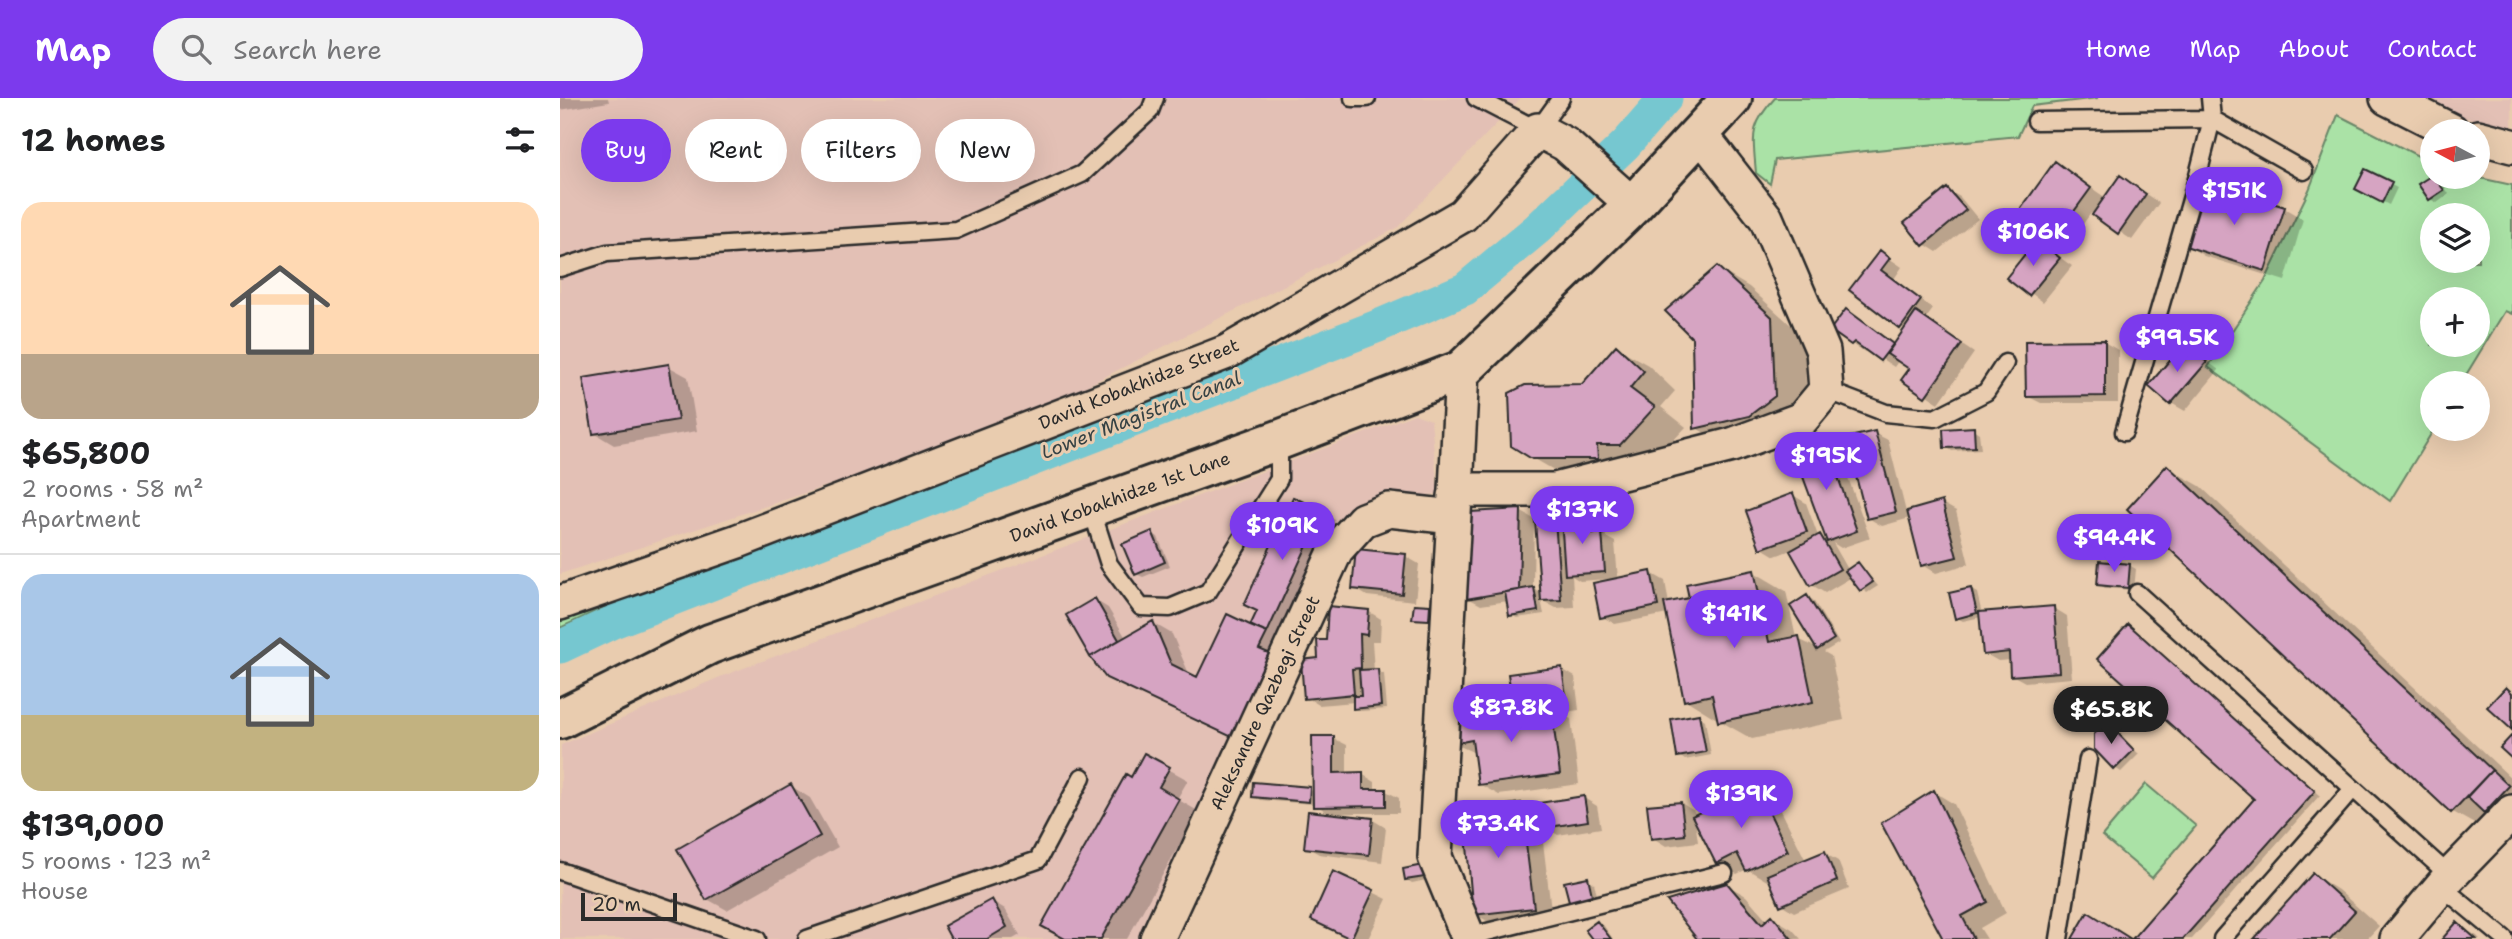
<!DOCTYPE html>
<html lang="en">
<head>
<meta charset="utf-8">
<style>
	:root { --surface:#fff; --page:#f2f2f2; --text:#202124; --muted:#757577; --line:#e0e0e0; --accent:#7c3aed }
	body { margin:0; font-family:"Shantell Sans",sans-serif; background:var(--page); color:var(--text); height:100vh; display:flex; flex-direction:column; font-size:26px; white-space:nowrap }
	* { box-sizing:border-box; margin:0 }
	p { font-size:23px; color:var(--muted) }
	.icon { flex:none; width:38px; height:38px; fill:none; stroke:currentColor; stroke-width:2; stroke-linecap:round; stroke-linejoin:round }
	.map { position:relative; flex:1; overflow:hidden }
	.drawer { display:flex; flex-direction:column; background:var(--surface); width:560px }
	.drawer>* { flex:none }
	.banner { position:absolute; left:21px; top:21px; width:665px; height:63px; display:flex; gap:14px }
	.needle { width:46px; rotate:277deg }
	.tools { position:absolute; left:1860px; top:21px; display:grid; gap:14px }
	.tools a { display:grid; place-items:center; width:70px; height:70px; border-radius:50%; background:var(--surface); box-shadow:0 7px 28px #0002; font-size:35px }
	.scale { position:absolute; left:21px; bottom:18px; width:96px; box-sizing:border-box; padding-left:7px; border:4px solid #2b2b2b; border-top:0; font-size:19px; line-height:24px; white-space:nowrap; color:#2b2b2b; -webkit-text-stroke:5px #e9ccaf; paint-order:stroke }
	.price { position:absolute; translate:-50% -60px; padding:0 16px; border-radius:24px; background:var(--accent); color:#fff; font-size:23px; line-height:46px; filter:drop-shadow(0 2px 4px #0008) }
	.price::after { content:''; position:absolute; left:50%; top:42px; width:21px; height:16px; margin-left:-10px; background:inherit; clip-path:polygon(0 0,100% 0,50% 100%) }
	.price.active { background:#222; color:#fff }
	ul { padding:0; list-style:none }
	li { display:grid; align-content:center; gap:14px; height:371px; padding:0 21px }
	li+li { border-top:2px solid var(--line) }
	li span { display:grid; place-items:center; height:217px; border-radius:21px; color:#555 }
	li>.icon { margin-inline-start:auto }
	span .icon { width:126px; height:126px; fill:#fffc; stroke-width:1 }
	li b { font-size:30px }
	h2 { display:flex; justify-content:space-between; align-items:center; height:84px; padding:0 21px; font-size:30px }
	.chip { padding:0 24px; border-radius:32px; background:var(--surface); box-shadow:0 7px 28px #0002; font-size:24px; line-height:63px }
	.chip.active { background:var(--accent); color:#fff }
	header { display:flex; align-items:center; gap:42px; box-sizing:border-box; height:98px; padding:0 35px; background:var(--accent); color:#fff }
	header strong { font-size:33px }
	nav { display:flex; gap:38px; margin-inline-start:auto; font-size:24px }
	.search { width:490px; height:63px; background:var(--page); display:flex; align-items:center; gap:18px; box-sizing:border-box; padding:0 24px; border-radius:38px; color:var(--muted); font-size:26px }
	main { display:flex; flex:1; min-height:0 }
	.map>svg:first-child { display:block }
</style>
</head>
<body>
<header>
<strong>Map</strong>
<div class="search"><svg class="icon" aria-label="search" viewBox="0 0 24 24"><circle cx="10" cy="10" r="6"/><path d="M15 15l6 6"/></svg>Search here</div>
<nav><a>Home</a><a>Map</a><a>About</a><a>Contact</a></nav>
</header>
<main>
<section class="drawer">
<h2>12 homes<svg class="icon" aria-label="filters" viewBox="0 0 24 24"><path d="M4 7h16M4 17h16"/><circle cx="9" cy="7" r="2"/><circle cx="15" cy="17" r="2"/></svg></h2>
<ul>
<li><span style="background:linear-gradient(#ffd9b3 70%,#b9a48a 0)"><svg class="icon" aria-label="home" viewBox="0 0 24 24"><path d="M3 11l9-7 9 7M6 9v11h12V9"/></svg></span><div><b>$65,800</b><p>2 rooms · 58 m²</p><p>Apartment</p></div></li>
<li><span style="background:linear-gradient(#a9c7e8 65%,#c2b280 0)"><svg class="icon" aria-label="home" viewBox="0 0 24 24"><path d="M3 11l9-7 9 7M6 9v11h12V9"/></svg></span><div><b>$139,000</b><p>5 rooms · 123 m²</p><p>House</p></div></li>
</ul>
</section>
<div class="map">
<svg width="1952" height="841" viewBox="0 0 1952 841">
	<rect width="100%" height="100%" fill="#e9ccaf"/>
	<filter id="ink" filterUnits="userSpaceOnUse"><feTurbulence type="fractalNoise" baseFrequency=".0143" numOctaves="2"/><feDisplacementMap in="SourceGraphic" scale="14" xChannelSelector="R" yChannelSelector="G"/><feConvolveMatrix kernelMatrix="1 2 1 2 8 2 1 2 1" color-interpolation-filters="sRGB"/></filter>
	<g filter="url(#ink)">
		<path fill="#e3c0b5" d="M0 0H961L837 130 448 328 0 476Z
			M1856 0H1952V30L1895 17Z
			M855 316 871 322 878 396 812 402 585 841H0L1 647 160 579Z"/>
		<path fill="#aae2a6" stroke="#6a8668" stroke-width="2" fill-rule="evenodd" d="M1215 0H1538L1472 8 1458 38 1215 62 1210 86 1196 75C1193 38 1189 28 1215 0Z
			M1778 17 1872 65V79H1915L1952 87V216L1945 213 1901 285H1872L1874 331 1830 403 1648 269 1705 183 1749 92ZM1872 117H1918V163H1872ZM1872 201H1918V247H1872Z
			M62 501 0 530V516Z
			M1586 686 1636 728 1592 780 1542 738Z"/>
		<path fill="#0003" d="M0 0H48L49 4 0 12Z
			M1495 65 1546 100 1561 79 1599 105 1572 142 1531 115 1510 144 1497 137Z
			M1806 74 1837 90 1829 107 1804 94Z
			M1872 79 1880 82 1889 96 1877 105 1870 101Z
			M1387 92 1400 99 1418 121 1377 154 1364 146Z
			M1724 110 1743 121 1725 183 1644 158 1625 146Z
			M1478 144 1512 168 1483 204 1449 179Z
			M1320 154 1342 169 1334 181 1373 211 1365 222 1414 255 1379 305 1344 282 1351 271 1339 262 1334 269 1307 251 1305 254 1292 246 1286 213 1335 248 1346 232 1292 192Z
			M1157 170 1189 189 1244 239 1247 316 1168 348 1136 330Z
			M1544 244 1558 252V305H1481L1467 298Z
			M1625 247 1659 272 1625 313 1611 305Z
			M1056 249 1088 267 1115 293 1101 309 1126 329 1093 364 1006 379 973 360 1023 288Z
			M108 268 128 279 137 333 54 347 34 335Z
			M1413 331 1419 335 1421 351 1392 353 1386 349Z
			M1314 335 1328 342 1346 414 1382 405 1396 413 1409 466 1376 475 1363 467 1350 420 1322 428 1308 420Z
			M1266 347 1279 355 1310 440 1281 450 1273 445 1289 473 1299 466 1318 488 1307 495 1292 479 1265 495 1252 487 1231 452 1215 458 1202 450 1233 397 1246 405 1258 438 1268 443Z
			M1608 370 1640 388 1952 681V703L1925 732 1893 714 1570 411Z
			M994 410 1007 420 1032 418 1045 426 1046 439 1055 444 1058 482 1091 475 1105 483 1109 506 1131 501 1194 474 1226 493 1236 540 1259 551 1247 499 1253 502 1279 545 1264 554 1271 558 1284 622 1192 641 1160 623 1126 602 1108 516 1055 526 1041 518 1048 481 1020 483 1012 478 1014 509 996 510 981 502 984 516 957 520 951 517 948 503 921 507 908 500 960 413 974 421 973 490 982 496Z
			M762 414 775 422 719 544 694 650 567 590 547 578 531 558 535 502 548 510 566 540 593 525 612 536 630 578 638 582 691 530Z
			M592 435 598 439 610 468 583 479 576 476Z
			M845 458 859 466 855 503 807 498 794 490Z
			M1569 467 1576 471 1574 492 1545 490 1539 486Z
			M1410 491 1417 495 1422 516 1494 510 1507 518 1512 580 1465 584 1452 577 1451 562 1438 563 1424 555 1421 519 1403 523 1397 520Z
			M870 509 876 512 875 524 854 520Z
			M808 513 821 521 820 543H812L814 573 824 576 827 611 801 613 795 610V604L759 607 746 599 767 543Z
			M1569 528 1760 697 1632 841H1574L1696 701Z
			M1002 571 1015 579 1019 612 1000 615 1011 621 1019 686 939 697 919 686 915 655 893 645 984 610 979 608 978 600 966 602 952 594Z
			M1139 618 1145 622 1151 657 1125 662 1119 658Z
			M1547 626 1579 656 1561 674 1555 670Z
			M773 640 787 647V676H802L815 684V693H826L839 700V715H774L813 722 826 730 822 764 759 756 746 749 771 717 755 706 700 702 694 698 749 691 754 694Z
			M610 672 628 682 617 701 638 713 567 841H508Z
			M231 688 250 700 278 749 167 812 147 801Z
			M1195 689 1215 700 1246 763 1264 755 1278 763 1289 791 1234 814 1221 806 1211 782 1207 783 1187 771 1177 776 1157 765 1135 721 1138 744 1106 748 1093 740 1121 705 1134 713 1135 719Z
			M1374 694 1394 706 1446 815 1420 830 1427 841H1386Z
			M1024 700 1037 708 1041 730 998 737 981 727 992 820 934 827 915 816 960 707 983 720Z
			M863 769 871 781 852 785 846 781Z
			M774 775 827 801 808 841H791L753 822Z
			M1754 777 1778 792 1819 828 1807 841H1696Z
			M1028 781 1034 785 1038 801 1017 805 1010 801Z
			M1167 787 1186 798 1208 823 1212 819 1232 831 1241 841H1139Z
			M432 803 445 811 460 837 453 841H393Z
			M1037 825 1044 828 1053 841H1034Z
			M1897 827 1917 838 1920 841H1885Z"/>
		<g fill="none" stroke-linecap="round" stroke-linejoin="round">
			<path stroke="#76c7d0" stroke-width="33" d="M0 549 53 524 818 228 905 191 977 131 1066 46 1106 0"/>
		</g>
		<path fill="#d6a4c2" stroke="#2b2b2b" stroke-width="2" d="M1495 63 1531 90 1496 138 1460 112Z
			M1805 71 1832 84 1822 105 1795 91Z
			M1560 77 1586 96 1558 136 1532 117Z
			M1872 77 1884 92 1869 102 1858 86Z
			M1647 84 1725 109 1705 173 1622 147 1636 104 1640 105Z
			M1387 90 1406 112 1363 148 1344 125Z
			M1477 141 1500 160 1469 198 1446 180Z
			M1320 152 1330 160 1321 172 1361 202 1340 231 1289 192Z
			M1157 168 1212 219 1215 298 1189 318 1134 331 1132 240 1105 213Z
			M1286 211 1333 246 1320 263 1294 244 1291 247 1270 232Z
			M1356 214 1402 246 1365 299 1341 282 1349 271 1327 256Z
			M1545 242V298L1466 299 1465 243Z
			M1624 245 1647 264 1610 307 1588 288Z
			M1056 247 1084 273 1070 290 1095 309 1060 347H1037L1038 361H972L951 348 949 295 965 287 1022 286Z
			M109 266 118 322 33 336 23 280Z
			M1414 329 1415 349 1384 350 1383 331Z
			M1315 333 1336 414 1307 421 1286 340Z
			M1266 345 1297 433 1267 444 1235 357Z
			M1607 367 1932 672 1891 715 1567 411Z
			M1233 395 1247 434 1200 451 1186 413Z
			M733 399 763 413 707 535 690 528 697 513 684 507Z
			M1382 403 1397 459 1361 468 1347 413Z
			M994 408 1001 502 981 503 974 410Z
			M961 411 959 492 906 501 910 414Z
			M1032 416 1033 435 1042 434 1045 474 1005 477 1001 419Z
			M592 433 605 464 575 477 562 446Z
			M1260 436 1280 471 1250 488 1230 453Z
			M796 451 846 456 842 496 792 491Z
			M1539 463 1570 466 1568 490 1537 487Z
			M1298 464 1313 484 1300 493 1285 473Z
			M1194 472 1209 544 1239 538 1253 604 1158 624 1152 597 1124 603 1104 505 1129 500 1126 486Z
			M1091 473 1098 508 1040 520 1033 485Z
			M974 489 978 513 949 518 945 494Z
			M1411 490 1417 515 1395 521 1389 495Z
			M1247 497 1274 541 1257 552 1230 508Z
			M535 500 559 542 530 559 506 517Z
			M854 506 870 507 869 522 852 521Z
			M768 508 809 512 807 537 800 536 801 570 792 571 794 596 744 601 741 562 758 560 757 542H766Z
			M1494 508 1499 574 1450 578 1449 554 1423 557 1419 514Z
			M667 516 707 535 699 551 713 557 674 640 546 580 530 559 593 523 611 566 637 579Z
			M1568 526 1755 693 1623 841H1572L1694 701 1537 561Z
			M1002 569 1007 605 978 609 976 592 951 595 948 576Z
			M818 571 821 608 793 611V598H801L799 572Z
			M1946 589 1952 595V632L1927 609Z
			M991 608 1000 676 918 687 912 642 891 646 894 621Z
			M1139 616 1146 654 1117 659 1111 621Z
			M1547 624 1574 652 1554 672 1534 651V636Z
			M1952 637V661L1940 650Z
			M752 638H774V675L803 674V691H826V708L753 709Z
			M584 655 610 669 599 689 619 701 541 841H505L481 828 566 676 571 679Z
			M1932 672 1949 688 1924 715 1907 699Z
			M693 684 750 689 749 704 692 699Z
			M231 686 260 738 146 802 117 751Z
			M1196 687 1228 753 1186 773 1177 755 1156 766 1132 718Z
			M1374 692 1428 804 1402 818 1414 841H1383L1321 725Z
			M1024 698 1028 723 983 730 979 705Z
			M1121 704 1125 737 1091 741 1087 707Z
			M961 705 974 810 913 817 904 713Z
			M748 713 813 720 809 757 744 750Z
			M1265 753 1277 783 1220 808 1207 777Z
			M863 767 865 779 845 782 843 771Z
			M773 773 814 792 791 841 751 822Z
			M1753 775 1795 813 1770 841H1694Z
			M1028 779 1032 797 1009 803 1004 784Z
			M1167 785 1202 826 1212 817 1232 841H1137L1107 803Z
			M432 801 447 829 427 841H391L384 828Z
			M1528 814 1571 841H1512Z
			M1037 823 1051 841H1032L1025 832Z
			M1897 824 1916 841H1882Z"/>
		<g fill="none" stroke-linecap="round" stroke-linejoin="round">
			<g stroke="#2b2b2b" stroke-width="21">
				<path id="service" d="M793 0H807
					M916 0 978 32 1001 0
					M1476 23 1652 21 1744 73
					M0 170 47 155 396 132 522 76 590 13 595 0
					M1266 292 1326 315 1375 320 1426 294 1445 265
					M1564 334 1637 81 1652 21 1650 0
					M531 410 549 466 581 509 610 510 648 494 719 381V343
					M1577 495 1890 778
					M0 773 197 841
					M1881 788 1945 841
					M907 839 1164 775
					M247 841 478 762 522 679
					M1499 841 1528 661
					M1662 841 1792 692"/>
			</g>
			<g stroke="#2b2b2b" stroke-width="38">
				<path id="minor" d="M1827 0 1892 33
					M1918 39 1952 48
					M902 272 896 392H995L1172 347 1242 321 1266 292 1263 253 1206 120 1139 34
					M895 398 875 759 909 841
					M0 505 178 443 667 254 903 117 978 32 1005 46 1073 107
					M597 841 776 452 803 422 829 412 893 419
					M1837 841 1890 778 1952 714"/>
			</g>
			<g stroke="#2b2b2b" stroke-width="44">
				<path id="tertiary" d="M0 621 150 546 719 342 902 272 1073 107 1172 0"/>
			</g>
			<use href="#service" stroke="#e9ccaf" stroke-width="16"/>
			<use href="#minor" stroke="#e9ccaf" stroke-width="33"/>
			<use href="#tertiary" stroke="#e9ccaf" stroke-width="38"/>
		</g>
	</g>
	<g text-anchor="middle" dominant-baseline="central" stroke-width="6" stroke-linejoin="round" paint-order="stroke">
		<g font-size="18" fill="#2b2b2b" stroke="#e9ccaf">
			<text transform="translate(579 286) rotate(-22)">David Kobakhidze Street</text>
			<text transform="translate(560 399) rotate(-20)">David Kobakhidze 1st Lane</text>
			<text transform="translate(705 605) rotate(-65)">Aleksandre Qazbegi Street</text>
		</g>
		<g font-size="19" font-style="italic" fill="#364244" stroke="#e9ccaf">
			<text transform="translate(581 317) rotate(-21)">Lower Magistral Canal</text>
		</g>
	</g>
</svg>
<div class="tools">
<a><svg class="needle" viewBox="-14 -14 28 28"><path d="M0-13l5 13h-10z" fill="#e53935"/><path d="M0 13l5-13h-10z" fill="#757577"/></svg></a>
<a><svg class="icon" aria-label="layers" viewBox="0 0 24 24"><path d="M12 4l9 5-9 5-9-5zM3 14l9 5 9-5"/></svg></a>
<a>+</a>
<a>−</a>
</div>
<div class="scale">20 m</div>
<b class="price" style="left:1674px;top:129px">$151K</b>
<b class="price" style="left:1473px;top:170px">$106K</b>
<b class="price" style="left:1617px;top:276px">$99.5K</b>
<b class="price" style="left:1266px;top:394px">$195K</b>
<b class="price" style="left:1022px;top:448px">$137K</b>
<b class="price" style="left:722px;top:464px">$109K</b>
<b class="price" style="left:1554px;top:476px">$94.4K</b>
<b class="price" style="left:1174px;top:552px">$141K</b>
<b class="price" style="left:951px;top:646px">$87.8K</b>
<b class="price active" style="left:1551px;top:648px">$65.8K</b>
<b class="price" style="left:1181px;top:732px">$139K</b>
<b class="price" style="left:938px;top:762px">$73.4K</b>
<div class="banner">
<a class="chip active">Buy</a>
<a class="chip">Rent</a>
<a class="chip">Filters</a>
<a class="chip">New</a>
</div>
</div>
</main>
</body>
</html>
